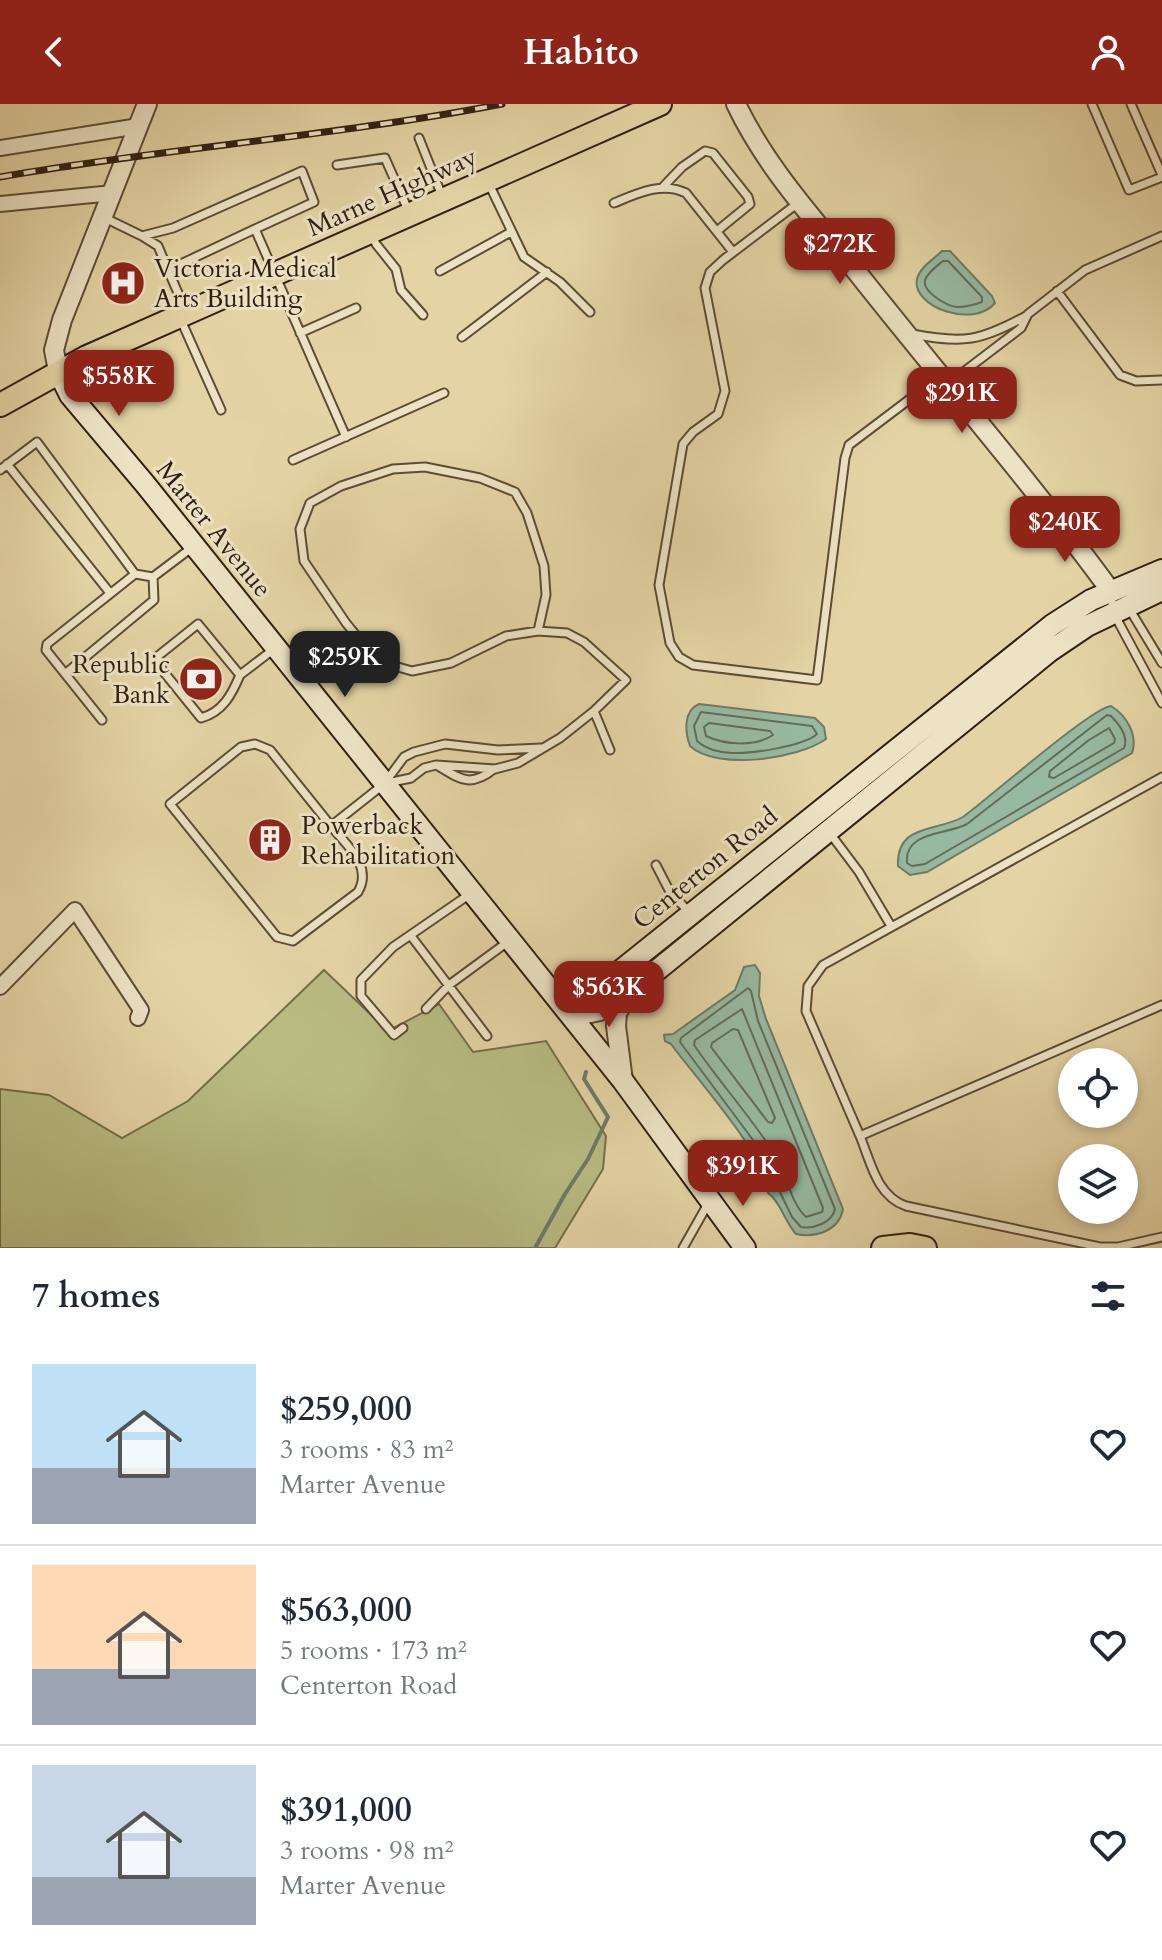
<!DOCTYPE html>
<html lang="en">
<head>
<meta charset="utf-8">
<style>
	:root { --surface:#fff; --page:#f2f2f3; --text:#1f2937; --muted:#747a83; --line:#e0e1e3; --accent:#8f2418 }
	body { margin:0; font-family:Cardo,serif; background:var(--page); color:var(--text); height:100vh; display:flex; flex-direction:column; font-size:30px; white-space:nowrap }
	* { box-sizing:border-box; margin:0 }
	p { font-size:26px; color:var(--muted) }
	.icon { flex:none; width:44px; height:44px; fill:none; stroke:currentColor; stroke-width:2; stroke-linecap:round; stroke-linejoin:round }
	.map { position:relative; height:1144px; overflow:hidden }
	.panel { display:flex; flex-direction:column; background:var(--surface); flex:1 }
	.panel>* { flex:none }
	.tools { position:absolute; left:1058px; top:944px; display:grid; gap:16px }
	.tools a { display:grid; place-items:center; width:80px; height:80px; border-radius:50%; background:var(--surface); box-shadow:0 4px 12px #0003; font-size:40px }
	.price { position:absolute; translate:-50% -68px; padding:0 18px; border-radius:16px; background:var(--accent); color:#fff; font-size:26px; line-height:52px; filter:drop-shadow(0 2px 4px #0008) }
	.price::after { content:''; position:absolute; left:50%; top:48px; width:24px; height:18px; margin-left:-12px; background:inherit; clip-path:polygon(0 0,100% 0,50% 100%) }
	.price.active { background:#222; color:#fff }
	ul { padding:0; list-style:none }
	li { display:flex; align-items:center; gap:24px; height:200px; padding:0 32px }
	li+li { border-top:2px solid var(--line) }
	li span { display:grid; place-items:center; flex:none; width:224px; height:160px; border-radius:0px; color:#555 }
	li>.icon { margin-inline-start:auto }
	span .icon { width:96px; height:96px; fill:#fffc; stroke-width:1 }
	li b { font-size:34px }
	h2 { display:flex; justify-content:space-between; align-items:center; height:96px; padding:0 32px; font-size:34px }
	header { display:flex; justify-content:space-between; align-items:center; height:104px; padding:0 32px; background:var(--accent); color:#fff; font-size:36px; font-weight:700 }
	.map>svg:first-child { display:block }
</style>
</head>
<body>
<header><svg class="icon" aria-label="back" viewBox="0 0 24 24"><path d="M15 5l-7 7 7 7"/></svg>Habito<svg class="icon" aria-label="person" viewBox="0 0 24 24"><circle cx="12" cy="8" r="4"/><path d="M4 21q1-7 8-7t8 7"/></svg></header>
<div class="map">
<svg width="1162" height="1144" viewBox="0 0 1162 1144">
	<rect width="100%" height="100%" fill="#e4d4a5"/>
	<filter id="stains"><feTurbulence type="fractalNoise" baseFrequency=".0025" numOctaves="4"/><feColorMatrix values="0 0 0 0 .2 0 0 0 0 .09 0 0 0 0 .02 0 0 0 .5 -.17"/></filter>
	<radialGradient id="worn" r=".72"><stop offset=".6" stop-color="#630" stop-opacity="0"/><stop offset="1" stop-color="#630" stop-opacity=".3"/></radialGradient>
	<path fill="#b8bc83" stroke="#746e4a" stroke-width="2" d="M324 866 388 927 439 900 473 948 546 937 606 1032 603 1065 555 1144H0V985L49 991 122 1034 188 997Z"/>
	<path fill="#97b9a1" stroke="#6e7b67" stroke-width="2" d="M942 147H950L992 192 995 199C974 225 911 203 917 175 920 163 933 156 942 147Z
		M699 600 815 614 824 623 826 635C798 655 717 667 690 642 685 628 683 607 699 600Z
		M1111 602C1127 612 1138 631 1132 649L927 768 910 771 898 762C896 719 937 728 963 713 988 695 1091 604 1111 602Z
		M755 861 760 869 759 892 766 915 843 1105C839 1127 816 1134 796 1130 785 1118 780 1097 768 1089 774 1061 691 968 671 940L665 937 664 931 673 930 735 886 744 863Z"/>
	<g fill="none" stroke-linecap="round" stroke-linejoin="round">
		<path stroke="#646c59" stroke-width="2" d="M943 157H948L982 193V198C974 201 965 203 957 203 946 202 922 187 925 176 928 168 937 162 943 157Z
			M701 608 812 622 817 630C804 642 751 650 732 649 720 649 706 645 697 637L694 622Z
			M1107 611 1111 612C1119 620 1129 632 1124 644L925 760 912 762 907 759C904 727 947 731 967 720Z
			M709 619 770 627 773 631C755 643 725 641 706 632L704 623Z
			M1109 624 1115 635 1114 639 1054 674 1049 673 1050 667 1089 636Z
			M748 884 751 887 758 917 835 1105C832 1119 814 1125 801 1123L792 1113 778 1084 775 1070 759 1044 680 938 681 934Z
			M742 905 823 1104 822 1108 806 1113C790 1098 787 1071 776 1052 751 1013 720 979 694 941L695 936Z
			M733 925 738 926 775 1014 772 1019 768 1018 711 943 712 939Z"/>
		<path stroke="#6e7b67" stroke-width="4" d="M535 1144 565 1090 588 1055 608 1013 584 975 586 968"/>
		<g stroke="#5d4c36" stroke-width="11">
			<path id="service" d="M1092 0 1129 86 1162 73
				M1131 0 1162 71
				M419 34 442 92
				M337 61 385 54 408 106
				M488 78 524 153 560 178 590 208
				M662 84 682 63 705 47 713 49 748 93 750 100 717 127
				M614 99C636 90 662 77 686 89L733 148
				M798 99 723 156 710 168 705 184 725 287 718 310 693 328 683 340 659 481 670 539 679 553 693 561 817 576 845 354 849 341 939 273
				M105 114 142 132 158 142 168 166
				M371 130 376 140 396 165 401 186 423 211
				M142 132 173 124 302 67 314 98 255 125
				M440 167 511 128
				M1057 187 1120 271 1136 277 1162 276
				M185 205 168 166 255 125 346 333
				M180 214 221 306
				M300 229 356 204
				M912 230C964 240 980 237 1026 212
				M462 233 547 168
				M949 279 1021 224 1028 210 1085 166 1162 132
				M293 356 444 289
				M7 360 110 489
				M0 366 37 338 135 470
				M1111 489 1113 508 1162 599
				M1130 506 1162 559
				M538 527 546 491 544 462 527 409 515 388 480 374 425 363 393 365 341 382 310 399 300 425 304 457 346 519 377 557 412 567 451 559 506 532 538 527 567 529 584 538 626 576 594 607
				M65 570 154 496 153 473
				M240 571C232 590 223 608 201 614L163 567 158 552 198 520 240 571 274 545
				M102 616 46 546 47 540 135 470 153 473 194 442
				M438 662C460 675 470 684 494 665
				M1162 673 823 861 808 882 806 907 860 1032 1162 901
				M387 679 411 674 424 664 436 661 495 665 518 659 560 634 594 607 610 646
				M331 722 270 646 255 640 241 643 170 700 277 833 293 837 358 788C373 762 347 742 331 722L384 680 404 653 414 648 445 640 498 646 541 644
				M829 728 859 768 891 822
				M656 761 670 788 689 808
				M411 832 487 932
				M426 905 449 881 509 837
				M403 924 394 931 361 892V876L393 843 470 790
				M860 1032C871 1059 877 1092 906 1102L1100 1143H1118L1162 1133
				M683 1144 709 1098"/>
		</g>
		<g stroke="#5d4c36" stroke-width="18">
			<path id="minor" d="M0 44 139 22
				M0 100 113 89
				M0 883 75 806 141 906 138 914"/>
		</g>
		<g stroke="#5d4c36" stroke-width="22">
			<path id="tertiary" d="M736 0C767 65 815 116 860 172 943 277 1031 378 1110 486
				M58 267 54 246 62 216 147 0
				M572 913 600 907 624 892
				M623 977 616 922 617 909 629 889"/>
		</g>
		<g stroke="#301f11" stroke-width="24">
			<path id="secondary" d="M58 267 70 291 145 380 623 977 745 1144
				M629 889 1050 547 1087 522 1162 486
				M572 913 595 887 1052 521 1091 496 1162 466"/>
		</g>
		<g stroke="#301f11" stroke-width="26">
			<path id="primary" d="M0 301 87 253 660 0"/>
		</g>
		<g stroke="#301f11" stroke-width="26">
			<path id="trunk" d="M883 1144 910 1141 925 1144"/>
		</g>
		<use href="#service" stroke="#ede3c4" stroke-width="7"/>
		<use href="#minor" stroke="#ede3c4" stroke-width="14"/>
		<use href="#tertiary" stroke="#ede3c4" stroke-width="18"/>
		<use href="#secondary" stroke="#ede3c4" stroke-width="20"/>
		<use href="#primary" stroke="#e4d4a5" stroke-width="22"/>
		<use href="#trunk" stroke="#e4d4a5" stroke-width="22"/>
		<g stroke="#301f11" stroke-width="7">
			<path id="rail" d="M0 73C167 44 336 32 502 0"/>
		</g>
		<use href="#rail" stroke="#ede3c4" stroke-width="4" stroke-dasharray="12" stroke-linecap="butt"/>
	</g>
	<defs>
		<g id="hospital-disc" transform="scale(2.3)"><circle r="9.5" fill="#8f2418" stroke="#ede3c4"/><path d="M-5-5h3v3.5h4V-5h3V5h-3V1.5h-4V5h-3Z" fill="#fff"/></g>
		<g id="bank-disc" transform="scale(2.3)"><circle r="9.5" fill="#8f2418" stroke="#ede3c4"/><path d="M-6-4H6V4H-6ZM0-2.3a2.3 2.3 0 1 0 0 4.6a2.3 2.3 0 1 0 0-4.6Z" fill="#fff"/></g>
		<g id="building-disc" transform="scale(2.3)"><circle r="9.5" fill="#8f2418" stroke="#ede3c4"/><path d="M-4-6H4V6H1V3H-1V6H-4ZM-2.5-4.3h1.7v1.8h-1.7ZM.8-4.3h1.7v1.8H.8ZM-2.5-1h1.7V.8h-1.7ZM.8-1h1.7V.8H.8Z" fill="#fff"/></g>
	</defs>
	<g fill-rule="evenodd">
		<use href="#hospital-disc" x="123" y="179"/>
		<use href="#bank-disc" x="201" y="575"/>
		<use href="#building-disc" x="270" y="736"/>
	</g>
	<g text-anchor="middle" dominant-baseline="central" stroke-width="6" stroke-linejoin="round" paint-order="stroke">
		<g font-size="26" fill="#301f11" stroke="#ede3c4">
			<text transform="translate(392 88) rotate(-24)">Marne Highway</text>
			<text transform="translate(214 425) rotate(51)">Marter Avenue</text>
			<text transform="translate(705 764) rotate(-39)">Centerton Road</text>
		</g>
		<g font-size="26" fill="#301f11" stroke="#ede3c4" text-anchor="start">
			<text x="154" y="164">Victoria Medical<tspan x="154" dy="30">Arts Building</tspan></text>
			<text x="170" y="560" text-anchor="end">Republic<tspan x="170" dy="30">Bank</tspan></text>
			<text x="301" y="721">Powerback<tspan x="301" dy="30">Rehabilitation</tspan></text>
		</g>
	</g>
	<rect width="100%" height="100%" filter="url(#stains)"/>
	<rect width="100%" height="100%" fill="url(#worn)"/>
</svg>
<div class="tools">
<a><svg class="icon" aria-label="locate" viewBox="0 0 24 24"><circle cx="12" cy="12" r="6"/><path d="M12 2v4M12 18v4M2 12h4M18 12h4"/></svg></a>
<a><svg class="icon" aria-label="layers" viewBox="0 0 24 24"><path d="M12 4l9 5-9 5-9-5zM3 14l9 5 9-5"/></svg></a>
</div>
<b class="price" style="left:840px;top:182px">$272K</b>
<b class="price" style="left:119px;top:314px">$558K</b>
<b class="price" style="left:962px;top:331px">$291K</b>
<b class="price" style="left:1065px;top:460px">$240K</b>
<b class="price active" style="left:345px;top:595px">$259K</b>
<b class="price" style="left:609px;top:925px">$563K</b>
<b class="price" style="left:743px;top:1104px">$391K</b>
</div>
<section class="panel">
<h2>7 homes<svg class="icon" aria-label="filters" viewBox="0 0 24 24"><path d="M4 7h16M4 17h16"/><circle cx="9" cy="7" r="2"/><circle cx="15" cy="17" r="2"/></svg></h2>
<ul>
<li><span style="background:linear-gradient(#bfe0f5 65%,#9aa5b1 0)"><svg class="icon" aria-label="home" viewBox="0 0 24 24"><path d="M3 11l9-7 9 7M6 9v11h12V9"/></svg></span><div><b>$259,000</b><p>3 rooms · 83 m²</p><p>Marter Avenue</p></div><svg class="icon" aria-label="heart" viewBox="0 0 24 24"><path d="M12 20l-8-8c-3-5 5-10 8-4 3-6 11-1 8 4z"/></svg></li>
<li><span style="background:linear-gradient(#ffd9b3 65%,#9aa5b1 0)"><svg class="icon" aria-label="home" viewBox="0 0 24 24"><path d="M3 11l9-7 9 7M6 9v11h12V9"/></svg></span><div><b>$563,000</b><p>5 rooms · 173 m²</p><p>Centerton Road</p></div><svg class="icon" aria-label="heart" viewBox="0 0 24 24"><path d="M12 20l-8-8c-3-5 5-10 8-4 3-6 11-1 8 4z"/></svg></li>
<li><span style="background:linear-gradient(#c9d6e8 70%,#9aa5b1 0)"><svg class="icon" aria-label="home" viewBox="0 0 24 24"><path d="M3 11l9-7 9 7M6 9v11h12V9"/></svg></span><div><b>$391,000</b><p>3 rooms · 98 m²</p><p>Marter Avenue</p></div><svg class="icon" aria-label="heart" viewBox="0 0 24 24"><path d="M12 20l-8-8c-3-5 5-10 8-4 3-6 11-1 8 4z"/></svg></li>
</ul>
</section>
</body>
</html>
